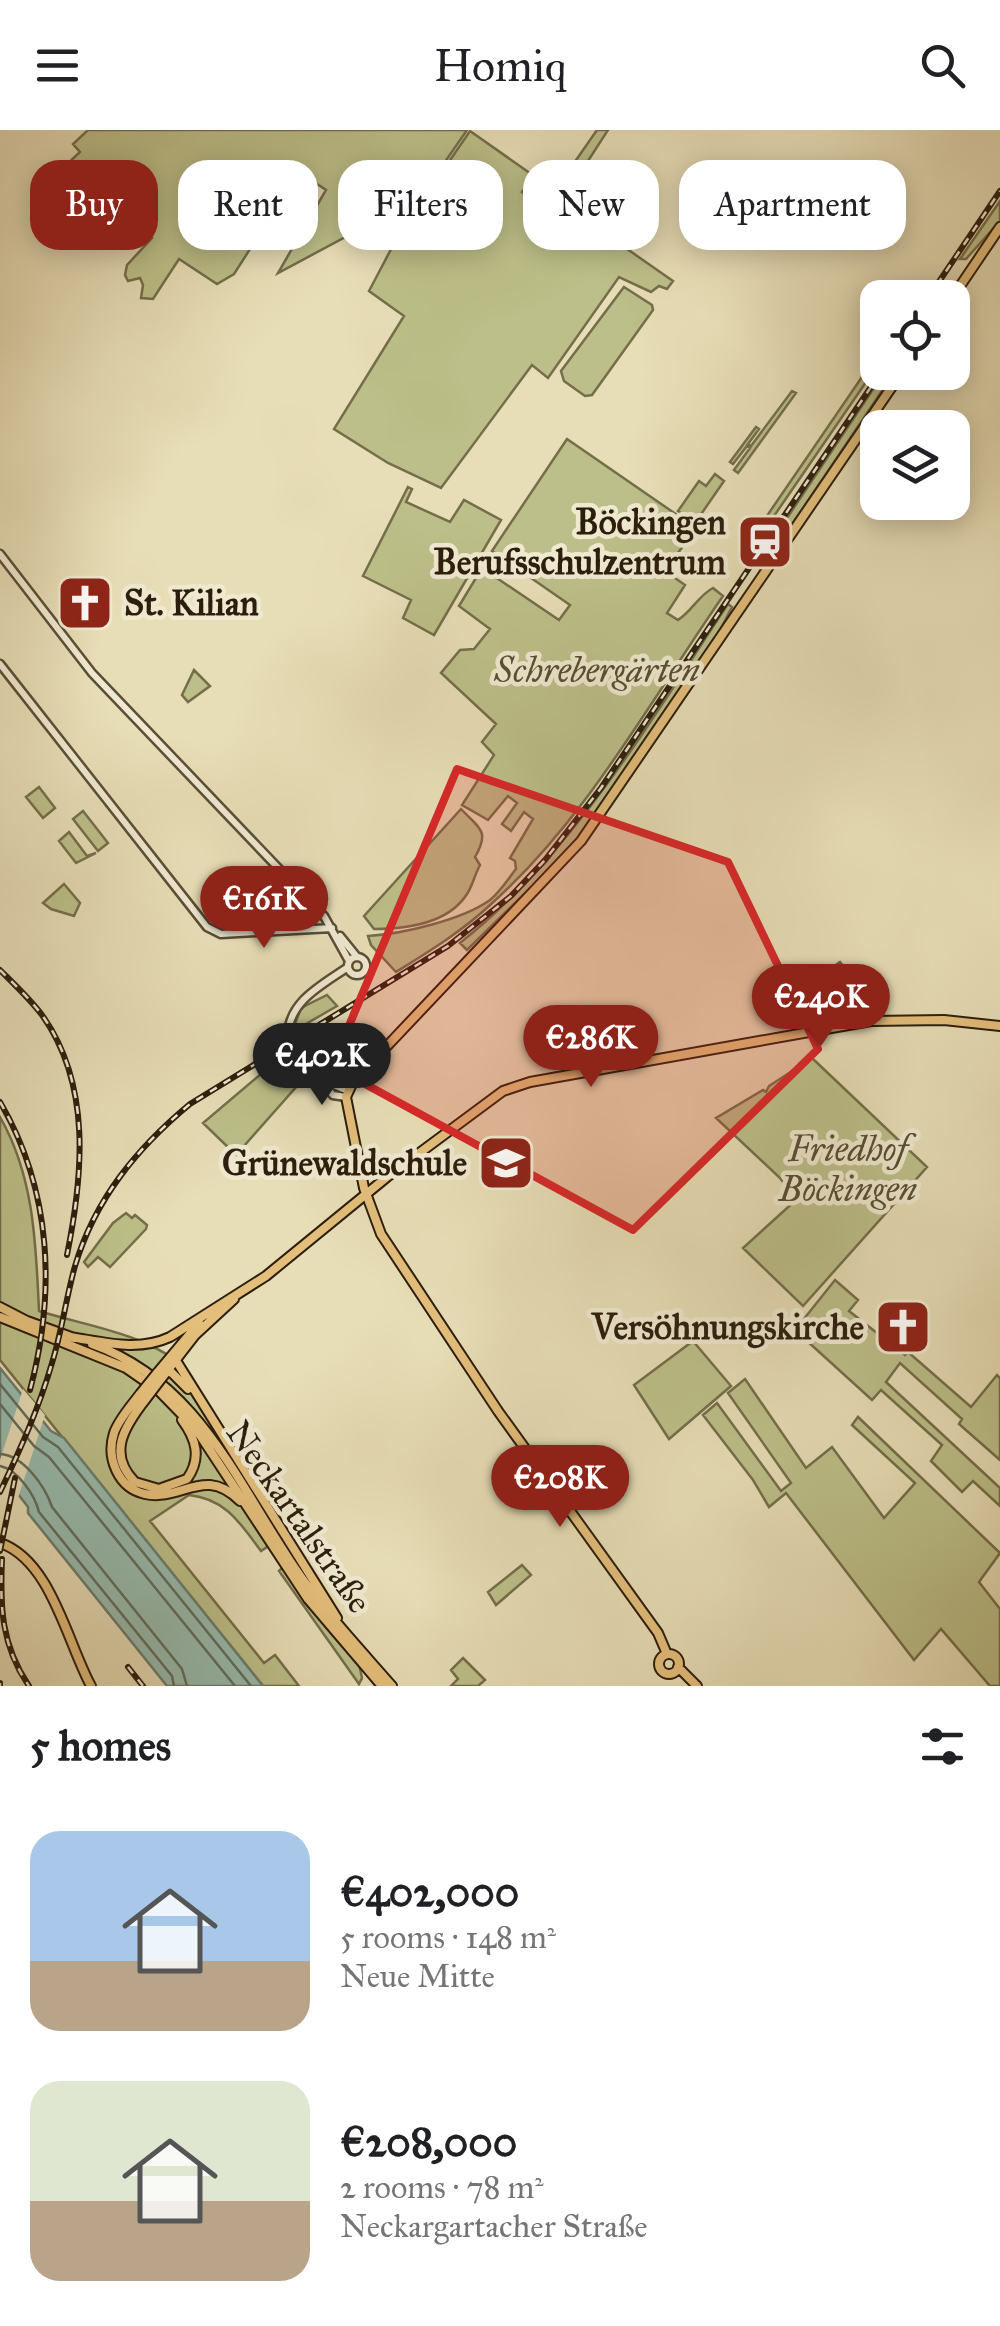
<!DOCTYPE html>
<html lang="en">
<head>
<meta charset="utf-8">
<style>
	:root { --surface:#fff; --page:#f6f6f6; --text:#202124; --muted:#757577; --accent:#8f2418 }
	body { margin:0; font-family:"IM FELL Great Primer",serif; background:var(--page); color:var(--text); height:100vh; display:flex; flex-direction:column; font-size:38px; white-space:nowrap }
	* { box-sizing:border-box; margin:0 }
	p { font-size:32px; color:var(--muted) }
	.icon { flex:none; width:55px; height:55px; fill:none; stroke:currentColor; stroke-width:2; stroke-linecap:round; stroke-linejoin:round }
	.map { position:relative; height:1556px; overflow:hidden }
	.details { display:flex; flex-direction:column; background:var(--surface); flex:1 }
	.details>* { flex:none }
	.top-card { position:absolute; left:30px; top:30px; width:940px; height:90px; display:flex; gap:20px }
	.tools { position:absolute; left:860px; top:150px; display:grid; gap:20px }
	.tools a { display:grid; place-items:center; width:110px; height:110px; border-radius:20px; background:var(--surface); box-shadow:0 5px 25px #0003; font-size:50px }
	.price { position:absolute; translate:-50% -85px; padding:0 22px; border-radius:35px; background:var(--accent); color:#fff; font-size:32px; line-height:65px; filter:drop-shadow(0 2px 5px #0008) }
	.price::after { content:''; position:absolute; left:50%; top:60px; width:30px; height:22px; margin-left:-15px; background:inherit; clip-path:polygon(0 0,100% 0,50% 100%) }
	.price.on { background:#222; color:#fff }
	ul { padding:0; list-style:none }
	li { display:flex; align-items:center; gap:30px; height:250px; padding:0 30px }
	li span { display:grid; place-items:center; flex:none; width:280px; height:200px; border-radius:30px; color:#555 }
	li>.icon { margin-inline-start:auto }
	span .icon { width:120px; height:120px; fill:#fffc; stroke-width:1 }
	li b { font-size:42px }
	h2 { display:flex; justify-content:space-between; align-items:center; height:120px; padding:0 30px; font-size:42px }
	.tag { padding:0 35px; border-radius:30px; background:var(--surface); box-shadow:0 5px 25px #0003; font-size:35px; line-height:90px }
	.tag.on { background:var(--accent); color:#fff }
	header { display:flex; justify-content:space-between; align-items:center; height:130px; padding:0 30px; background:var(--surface); font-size:45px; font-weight:600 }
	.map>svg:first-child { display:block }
</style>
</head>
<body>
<header><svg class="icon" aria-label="menu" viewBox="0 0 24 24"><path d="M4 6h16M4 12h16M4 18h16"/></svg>Homiq<svg class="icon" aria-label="search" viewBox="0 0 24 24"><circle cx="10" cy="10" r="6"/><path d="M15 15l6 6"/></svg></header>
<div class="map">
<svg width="1000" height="1556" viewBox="0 0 1000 1556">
	<rect width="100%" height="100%" fill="#e7ddb6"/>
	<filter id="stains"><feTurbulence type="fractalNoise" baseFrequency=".002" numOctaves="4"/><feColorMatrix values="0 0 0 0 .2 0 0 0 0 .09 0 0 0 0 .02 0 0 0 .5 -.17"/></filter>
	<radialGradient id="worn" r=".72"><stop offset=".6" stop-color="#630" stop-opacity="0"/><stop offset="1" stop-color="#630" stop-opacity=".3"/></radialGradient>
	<path fill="#bcbf89" stroke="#746e4b" stroke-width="2.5" d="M88 0H467L396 103 364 100 353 103 278 143 326 60 311 50 267 112 260 110V102L231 76 227 85 259 105 234 144 217 154 179 129 153 169 141 168 143 155 140 148 128 151 125 145 127 135 152 108 114 73 108 78 104 74 100 78 63 38 80 22 73 14Z
		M597 0H608L551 88 572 110 587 91 673 151 667 159 659 156 651 162 619 147 548 248 532 235 441 358 388 333 334 299 404 186 369 161 398 106 470 1 534 46 522 62 542 79Z
		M1000 71V91L966 129H960Z
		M624 157 652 175 653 180 592 265 585 266 564 251 561 241Z
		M877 225V236L763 402 758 399Z
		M884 243H894L762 439 759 438 776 413 773 410 777 403Z
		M792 261 796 263 738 343 734 340 750 318 747 316 733 334 730 332 756 297 759 299 748 314 751 316Z
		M567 309 696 398 665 441 685 455 667 483 678 490C692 481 699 465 713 458L723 466C650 571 586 690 489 776 461 802 428 822 396 842L371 815 368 806C402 804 462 790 490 770 500 762 508 749 516 739L515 731 510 728 533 689 524 682 511 701 502 694 517 673 508 666 488 690 462 675 494 625 482 612 496 594 441 543 460 520 474 519 490 499 459 476 482 438 559 490 570 475 492 421Z
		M715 344 724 351 695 393 678 381 699 351 706 356Z
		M408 357 412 359 406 372 450 392 464 370 501 390 434 505 403 488 411 470 363 446Z
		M728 474 732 477 720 500 604 676 575 714 467 820 460 813C574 722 648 594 728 474Z
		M194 540 210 556 188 572 182 565Z
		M39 657 55 678 43 688 26 667Z
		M461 679C480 699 490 701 475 727L480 735C475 744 472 757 467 764 448 794 405 799 374 799L364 786Z
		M83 681 108 713 98 721 73 689Z
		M69 702 87 726 96 723 76 733 59 711Z
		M64 754 80 773 74 786 51 779 43 773Z
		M840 832 851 846 834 859 822 845Z
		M327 865 337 876 292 902 301 878Z
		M812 928 927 1037 803 1176 743 1118 797 1069 779 1047 716 988 763 960 766 962 769 956Z
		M274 933 297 956 236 1025 203 993Z
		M0 987C34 1046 36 1114 39 1181 87 1196 138 1202 180 1233L288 1403 261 1421C240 1393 226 1369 189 1365L150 1391 264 1533 275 1525 299 1556H263L0 1230Z
		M126 1083 132 1088 135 1085 147 1095 146 1099 110 1137 98 1127 88 1137 84 1132 113 1093Z
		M835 1150 858 1170 849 1181 905 1225 908 1222 971 1277 997 1245 1000 1248V1330L959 1294 962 1289 900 1233 886 1252 1000 1358V1376L973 1351 962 1362 931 1331 942 1315 881 1260 872 1270 795 1200Z
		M693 1211 731 1256 669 1309 634 1255Z
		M745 1249 806 1338 832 1317 884 1388 915 1353 852 1295 858 1287 1000 1423 979 1452 1000 1479V1556H990L941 1499 914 1530 786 1363 769 1377 753 1350 703 1285 717 1273 781 1361 791 1353 728 1263Z
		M522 1435 531 1445 496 1475 488 1462Z
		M282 1438 359 1534 362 1548 359 1554 279 1441Z
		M463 1528 485 1550 478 1556H451L458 1549 451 1540Z"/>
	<path fill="#97bcaf" stroke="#6c7d6e" stroke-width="2.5" d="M0 1238 51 1301 64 1308 263 1556H167L28 1383V1377L0 1341Z"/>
	<path fill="#e7ddb6" d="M23 1259 45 1285 18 1368 0 1345V1330Z"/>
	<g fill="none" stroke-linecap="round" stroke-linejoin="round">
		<path stroke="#626d5e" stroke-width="2.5" d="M0 1254 43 1307 58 1317 251 1556
			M0 1274 34 1316 49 1327 235 1556
			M0 1324C23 1325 45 1356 52 1377L182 1539 187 1556
			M0 1336C17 1339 35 1365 39 1382L172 1546 174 1556"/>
		<g stroke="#5b4e37" stroke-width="11">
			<path id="minor" d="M0 424 92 543 324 786 349 831
				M0 534 207 797 221 804 332 798
				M340 806 357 827
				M348 836a9 9 0 1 1 18 0a9 9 0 1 1-18 0Z
				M288 905C289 871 322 855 348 837
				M292 920 333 965 346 967
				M322 950 348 961"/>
		</g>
		<g stroke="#2c1e0d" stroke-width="12">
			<path id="major" d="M952 168 1000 97
				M0 1177 27 1191 74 1208
				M0 1187 126 1238 159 1261 196 1299 308 1469 382 1556
				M70 1207C104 1212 138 1222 170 1207L266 1146 387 1047 503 961 530 952 871 891 944 890 1000 896
				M92 1214C197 1251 236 1351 294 1437 323 1480 358 1517 392 1556
				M175 1229 337 1488
				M165 1240 172 1243 188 1259
				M157 1243 199 1193
				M164 1245 195 1205 234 1169
				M140 1264C131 1276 119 1289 114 1303 106 1328 118 1358 145 1364 182 1372 204 1335 240 1371
				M145 1270C124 1297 107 1324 135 1352L159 1359 187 1349C202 1328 196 1309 182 1290
				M0 1413C51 1430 67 1512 91 1556
				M667 1524 658 1503 498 1281 381 1104 364 1058 346 967 352 954 371 933 581 711 902 242
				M659 1534a10 10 0 1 1 20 0a10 10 0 1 1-20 0Z
				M678 1537 697 1556"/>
		</g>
		<use href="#minor" stroke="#efe9d0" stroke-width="6"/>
		<use href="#major" stroke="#e4be7b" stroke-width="8"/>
		<g stroke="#2c1e0d" stroke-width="6">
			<path id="rail" d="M928 168 1000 61
				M0 840C14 854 30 869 42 885 92 955 83 1046 67 1125
				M0 972C52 1061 56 1162 30 1260
				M0 1362C20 1320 39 1278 52 1233 62 1201 66 1168 75 1136 95 1069 137 1018 190 974L448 816 511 766 545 730 601 658 881 242
				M0 1421 15 1348
				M2 1429C0 1477 1 1515 29 1556
				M128 1537 143 1556
				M0 1553V1556"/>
		</g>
		<use href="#rail" stroke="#efe9d0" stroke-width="2.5" stroke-dasharray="8" stroke-linecap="butt"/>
		<g stroke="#2c1e0d" stroke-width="12" stroke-linecap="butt">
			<path id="major-bridge" d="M140 1264 157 1243
				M145 1270 164 1245"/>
		</g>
		<use href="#major-bridge" stroke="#e4be7b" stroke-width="8"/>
	</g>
	<path fill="#d62828" fill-opacity="0.2" stroke="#d62828" stroke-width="8" stroke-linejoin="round" d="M457 639 728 732 818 919 633 1100 332 936Z"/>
	<defs>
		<g id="station-square" transform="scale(2.875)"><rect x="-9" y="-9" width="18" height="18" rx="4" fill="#8f2418" stroke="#efe9d0"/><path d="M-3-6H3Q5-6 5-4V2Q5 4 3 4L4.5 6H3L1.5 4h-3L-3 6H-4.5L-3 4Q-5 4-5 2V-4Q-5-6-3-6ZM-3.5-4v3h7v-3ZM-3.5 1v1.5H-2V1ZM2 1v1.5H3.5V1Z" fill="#fff"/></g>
		<g id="church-square" transform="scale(2.875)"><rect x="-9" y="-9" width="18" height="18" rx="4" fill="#8f2418" stroke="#efe9d0"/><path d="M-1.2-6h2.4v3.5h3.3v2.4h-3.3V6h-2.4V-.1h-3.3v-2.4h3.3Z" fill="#fff"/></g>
		<g id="school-square" transform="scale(2.875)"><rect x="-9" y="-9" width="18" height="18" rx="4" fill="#8f2418" stroke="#efe9d0"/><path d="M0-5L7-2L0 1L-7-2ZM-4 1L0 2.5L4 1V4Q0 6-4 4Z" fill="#fff"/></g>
	</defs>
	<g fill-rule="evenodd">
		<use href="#station-square" x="765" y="412"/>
		<use href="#church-square" x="85" y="473"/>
		<use href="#school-square" x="506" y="1033"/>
		<use href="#church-square" x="903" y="1197"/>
	</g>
	<g text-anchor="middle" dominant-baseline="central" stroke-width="9" stroke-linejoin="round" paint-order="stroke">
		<g font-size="35" font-weight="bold" fill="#2c1e0d" stroke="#efe9d0" text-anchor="end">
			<text x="726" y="392">Böckingen<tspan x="726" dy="40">Berufsschulzentrum</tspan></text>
			<text x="124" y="473" text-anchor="start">St. Kilian</text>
			<text x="467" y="1033">Grünewaldschule</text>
			<text x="864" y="1197">Versöhnungskirche</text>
		</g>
		<g font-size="35" font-style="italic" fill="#574e32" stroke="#efe9d0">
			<text x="597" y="540">Schrebergärten</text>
			<text x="848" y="1019">Friedhof<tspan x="848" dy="40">Böckingen</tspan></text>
		</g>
		<g font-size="35" fill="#2c1e0d" stroke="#efe9d0">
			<text transform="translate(299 1387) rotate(55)">Neckartalstraße</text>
		</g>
	</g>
	<rect width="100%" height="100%" filter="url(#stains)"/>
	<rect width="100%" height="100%" fill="url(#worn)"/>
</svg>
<div class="tools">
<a><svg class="icon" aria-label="locate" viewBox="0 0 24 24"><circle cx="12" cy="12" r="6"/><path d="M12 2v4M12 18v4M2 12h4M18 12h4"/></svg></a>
<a><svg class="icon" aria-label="layers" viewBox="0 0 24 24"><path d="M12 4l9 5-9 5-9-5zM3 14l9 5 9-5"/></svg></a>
</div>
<b class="price" style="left:264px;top:821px">€161K</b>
<b class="price" style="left:821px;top:919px">€240K</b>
<b class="price" style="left:591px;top:960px">€286K</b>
<b class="price on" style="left:322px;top:978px">€402K</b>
<b class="price" style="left:560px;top:1400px">€208K</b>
<div class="top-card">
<a class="tag on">Buy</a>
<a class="tag">Rent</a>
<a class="tag">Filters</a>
<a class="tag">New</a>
<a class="tag">Apartment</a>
</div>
</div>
<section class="details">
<h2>5 homes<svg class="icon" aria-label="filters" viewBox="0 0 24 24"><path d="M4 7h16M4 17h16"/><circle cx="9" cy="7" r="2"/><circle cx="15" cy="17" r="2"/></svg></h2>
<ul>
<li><span style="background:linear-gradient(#a9c7e8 65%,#b9a48a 0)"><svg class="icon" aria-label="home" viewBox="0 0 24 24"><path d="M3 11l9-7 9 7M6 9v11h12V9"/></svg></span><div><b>€402,000</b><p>5 rooms · 148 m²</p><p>Neue Mitte</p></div></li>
<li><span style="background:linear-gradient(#dfe7d0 60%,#b9a48a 0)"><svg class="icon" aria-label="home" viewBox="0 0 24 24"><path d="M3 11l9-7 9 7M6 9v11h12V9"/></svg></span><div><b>€208,000</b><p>2 rooms · 78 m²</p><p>Neckargartacher Straße</p></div></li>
</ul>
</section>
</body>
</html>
